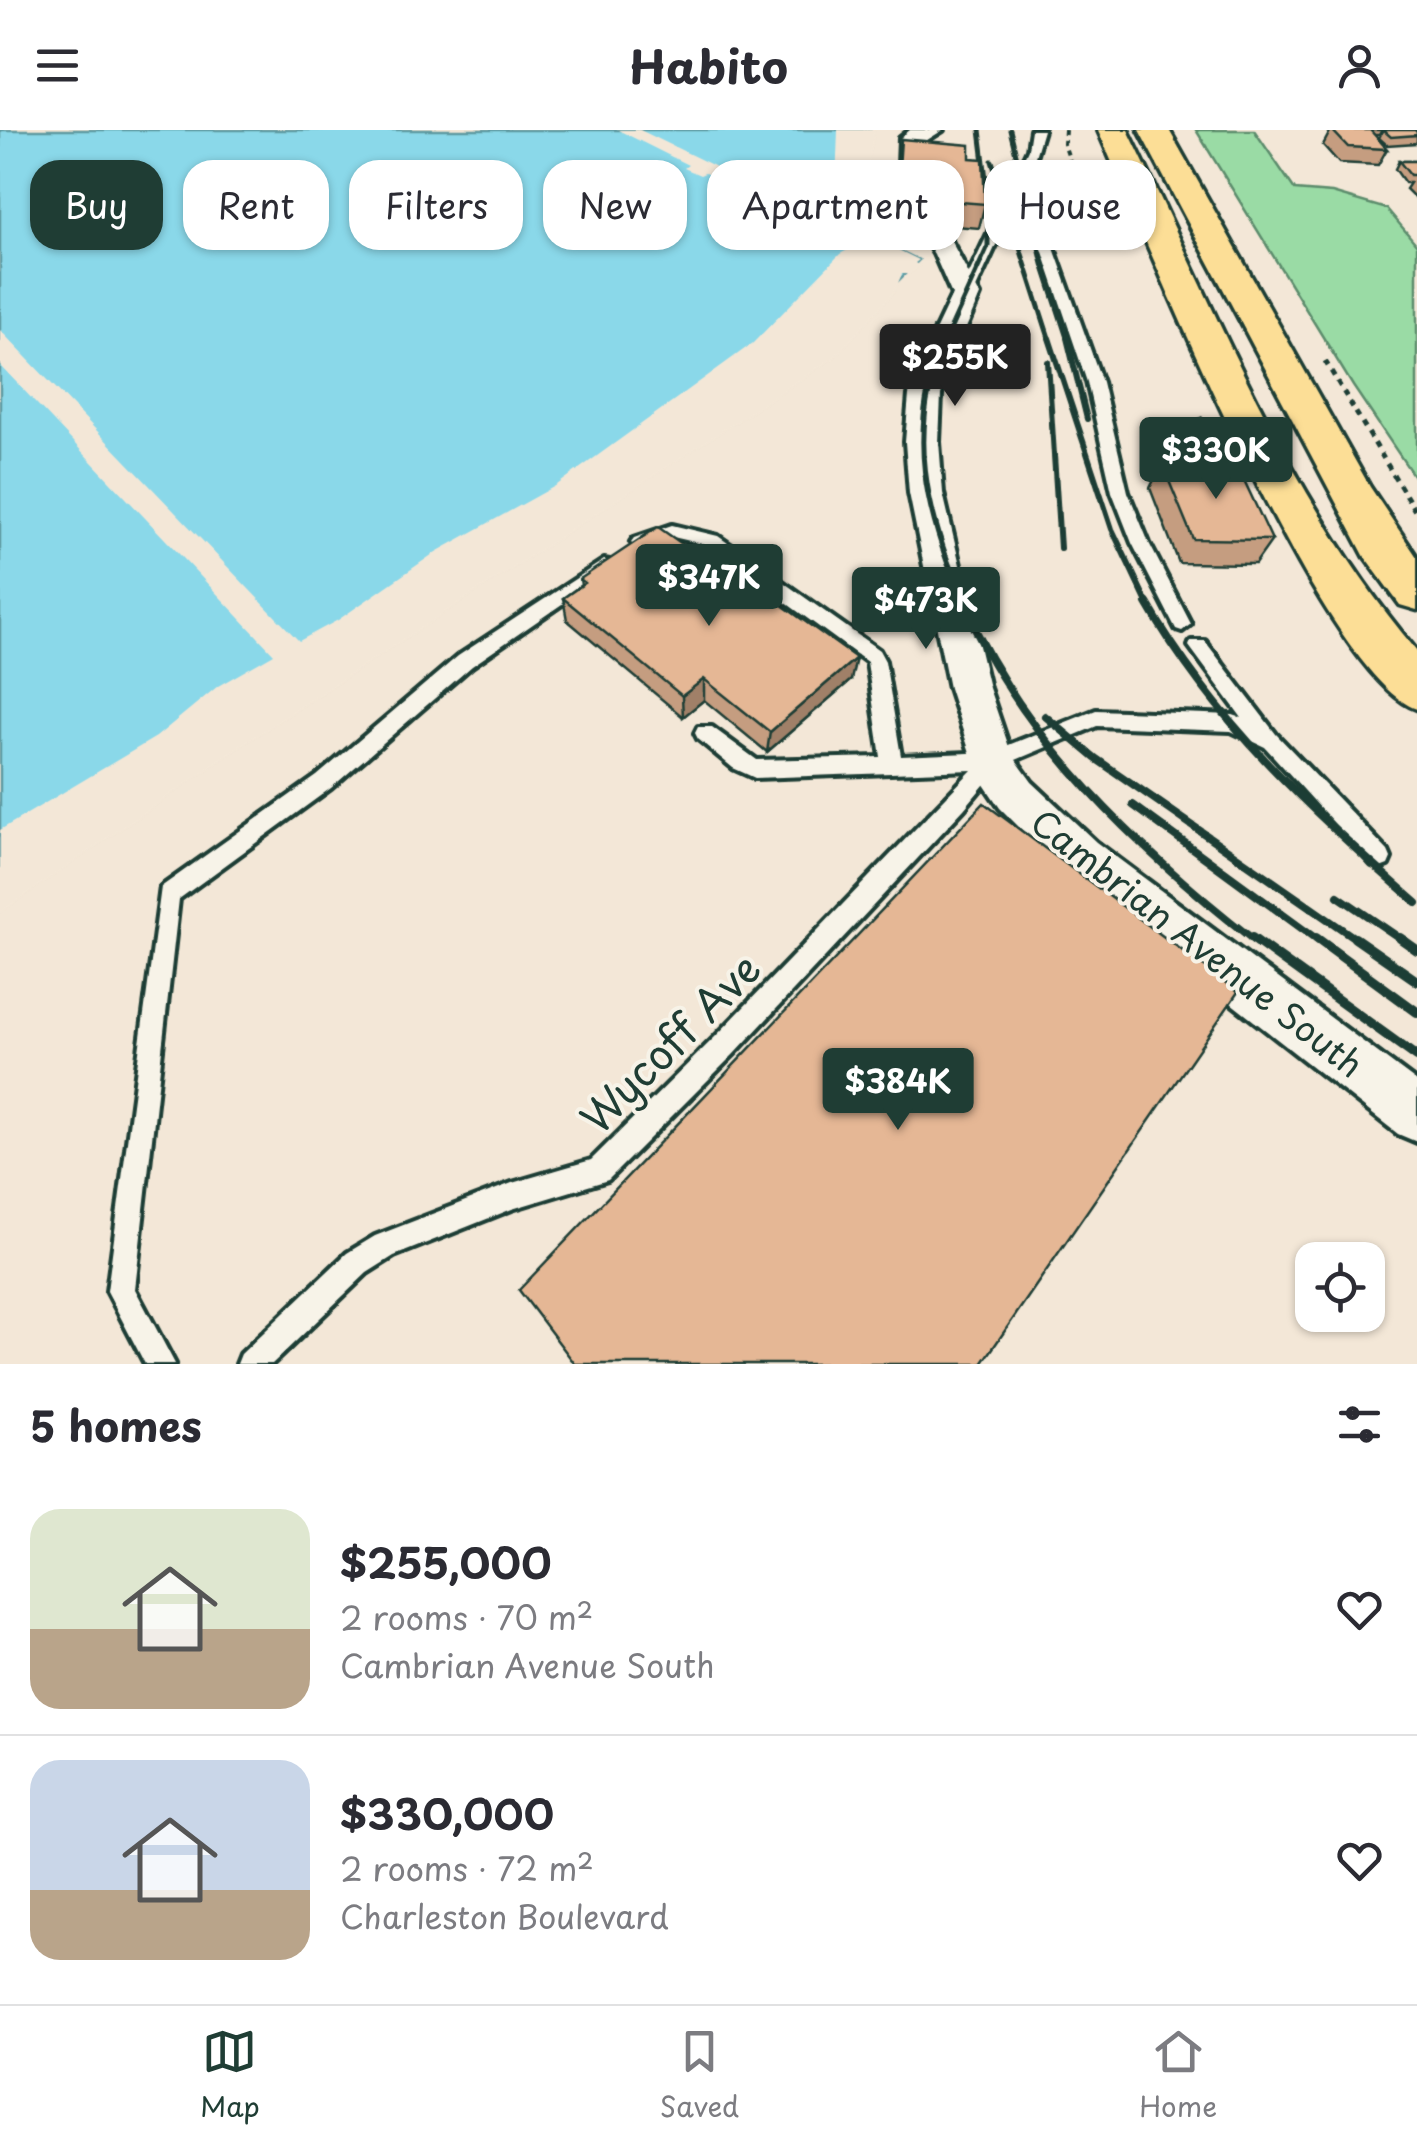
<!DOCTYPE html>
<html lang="en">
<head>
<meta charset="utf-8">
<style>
	:root { --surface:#fff; --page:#f2f2f3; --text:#2b2b33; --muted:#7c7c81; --line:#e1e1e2; --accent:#1f3d34 }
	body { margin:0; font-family:"Playpen Sans",sans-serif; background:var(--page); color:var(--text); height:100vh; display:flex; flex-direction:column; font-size:38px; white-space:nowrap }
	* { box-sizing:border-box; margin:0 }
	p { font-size:32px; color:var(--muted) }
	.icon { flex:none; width:55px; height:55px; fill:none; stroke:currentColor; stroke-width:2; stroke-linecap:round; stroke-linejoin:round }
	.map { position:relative; height:1234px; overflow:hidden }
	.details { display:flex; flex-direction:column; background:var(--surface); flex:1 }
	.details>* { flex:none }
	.top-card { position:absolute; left:30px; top:30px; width:1358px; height:90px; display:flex; gap:20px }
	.tools { position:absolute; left:1295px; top:1112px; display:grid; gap:20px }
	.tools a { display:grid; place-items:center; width:90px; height:90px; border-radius:20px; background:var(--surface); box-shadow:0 2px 8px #0004; font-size:50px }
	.price { position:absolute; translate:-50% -85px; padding:0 22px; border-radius:10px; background:var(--accent); color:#fff; font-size:32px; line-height:65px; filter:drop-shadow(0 2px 5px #0008) }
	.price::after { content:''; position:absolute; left:50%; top:60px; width:30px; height:22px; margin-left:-15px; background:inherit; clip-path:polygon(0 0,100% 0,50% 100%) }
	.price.current { background:#222; color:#fff }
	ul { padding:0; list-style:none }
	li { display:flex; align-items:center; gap:30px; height:250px; padding:0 30px }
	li+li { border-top:2px solid var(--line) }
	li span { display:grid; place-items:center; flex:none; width:280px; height:200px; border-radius:30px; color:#555 }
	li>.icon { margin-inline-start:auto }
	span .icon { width:120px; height:120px; fill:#fffc; stroke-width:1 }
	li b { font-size:42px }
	h2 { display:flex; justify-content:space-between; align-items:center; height:120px; padding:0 30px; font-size:42px }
	.pill { padding:0 35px; border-radius:30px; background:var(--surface); box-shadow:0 2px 8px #0004; font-size:35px; line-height:90px }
	.pill.current { background:var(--accent); color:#fff }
	header { display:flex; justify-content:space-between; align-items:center; height:130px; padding:0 30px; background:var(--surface); font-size:45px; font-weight:700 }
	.dock { display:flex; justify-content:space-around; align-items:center; height:140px; border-top:2px solid var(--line); background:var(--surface); font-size:28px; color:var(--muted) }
	.dock a { display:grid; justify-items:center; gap:5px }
	.dock .current { color:var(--accent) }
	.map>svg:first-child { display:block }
</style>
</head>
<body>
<header><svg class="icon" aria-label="menu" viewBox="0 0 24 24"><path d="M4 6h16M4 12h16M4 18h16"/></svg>Habito<svg class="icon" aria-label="person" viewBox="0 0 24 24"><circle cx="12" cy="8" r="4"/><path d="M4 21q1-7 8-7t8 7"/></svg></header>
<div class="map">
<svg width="1417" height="1234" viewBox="0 0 1417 1234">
	<rect width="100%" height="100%" fill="#f3e7d7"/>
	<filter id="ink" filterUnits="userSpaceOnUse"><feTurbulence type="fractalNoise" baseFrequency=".01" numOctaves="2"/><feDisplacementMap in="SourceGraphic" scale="20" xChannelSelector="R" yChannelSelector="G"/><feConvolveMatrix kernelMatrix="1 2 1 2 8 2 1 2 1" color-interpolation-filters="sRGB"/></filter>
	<g filter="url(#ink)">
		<path fill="#9adba5" stroke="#5c8c6c" stroke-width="2.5" d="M1196 0H1254L1295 60 1332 63 1387 79 1417 115V351L1353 256Z"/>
		<path fill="#8ad8e9" stroke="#5f9aa1" stroke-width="2.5" d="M0 0H870L858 94 870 106 919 130 898 151 0 778Z"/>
		<path fill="#f3e7d7" d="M618 0H640L865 109 869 106 843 88 836 54 838 0H875L859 85 870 106 919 130 915 133 920 136 910 144H902L893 164 834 228 246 613 0 783V700L156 607 218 556 274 524 0 235V200L299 511 338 490 436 422 557 355 753 213 840 124 853 117 705 43 700 45 684 38 688 35Z"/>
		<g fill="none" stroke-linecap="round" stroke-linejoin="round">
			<g stroke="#1f3d34" stroke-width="8">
				<path id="lane" d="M1031 0H1043L1034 30 1049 104 1102 252 1128 362 1149 413 1191 494 1182 501 1176 499 1132 413 1112 362 1087 252 1037 104 1025 52 973 165 966 169 959 165 1028 19Z
					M672 395 718 406 879 520 885 531 901 626 991 622 1096 580 1233 585 1242 588 1189 516 1191 511H1205L1276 604 1388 721 1391 728 1388 735 1380 738 1372 735 1265 617 1231 601 1097 596 999 637 964 679 733 925 608 1050 512 1079 394 1126 367 1143 272 1234H237L241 1224 347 1123 375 1106 512 1053 591 1030 715 907 972 640 755 648 733 638 698 609 695 603 698 597H712L757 630 881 627 867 532 707 415 673 407 640 418 631 412 634 408Z
					M604 430 610 431 613 436 610 441 472 536 331 658 179 769 135 1159 175 1234H145L107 1161 161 757 317 646 458 526Z"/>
			</g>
			<g stroke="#1f3d34" stroke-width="8">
				<path id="street" d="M910 0H943L924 12 923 34 911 41 899 34 900 8Z
					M929 86 942 94 980 165 948 241 941 265 939 312 943 363 989 558 1011 623 1032 652 1096 712 1417 952V1012L1398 1004 1064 742 1000 678 977 644 949 558 909 363 905 312 909 265 916 241 952 165 934 124 916 94Z"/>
			</g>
			<g stroke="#1f3d34" stroke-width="7">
				<path id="highway" d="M1098 0H1128C1215 178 1288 369 1417 521V579C1321 547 1145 106 1098 0Z
					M1139 0H1169L1370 357 1417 427V480L1400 475 1365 427Z"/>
			</g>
			<path stroke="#1f3d34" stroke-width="4" stroke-dasharray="5 5" stroke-linecap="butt" d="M1065 0 1064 14 1078 54 1096 50 1098 54"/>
			<path stroke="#1f3d34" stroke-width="5" stroke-dasharray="6 6" stroke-linecap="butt" d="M1325 231 1417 384
				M1178 339 1175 332H1220L1199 285"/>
			<use href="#lane" fill="#f7f3e8" fill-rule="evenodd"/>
			<use href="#street" fill="#f7f3e8" fill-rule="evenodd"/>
			<use href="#highway" fill="#fcde96" fill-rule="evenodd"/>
			<path stroke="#1f3d34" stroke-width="5" d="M1010 0 1043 134 1068 211
				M992 31 1050 211
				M945 211 988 116V65L980 0"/>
			<path stroke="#1f3d34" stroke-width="6" d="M946 208C904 300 926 386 965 475
				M1049 208 1112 399 1148 475
				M1067 208 1087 289
				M1048 232 1060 418"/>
			<path stroke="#1f3d34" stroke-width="8" d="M963 473C1022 610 1140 721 1255 811
				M1147 473C1214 591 1315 685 1417 773
				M1045 586 1095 628 1359 811
				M1133 675 1319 811
				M1338 766 1404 811"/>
			<path stroke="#1f3d34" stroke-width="10" d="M1252 808 1417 927
				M1316 808 1417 882
				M1355 808 1417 851
				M1400 808 1417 820"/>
		</g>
		<path fill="#c59d80" stroke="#1f3d34" stroke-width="2.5" d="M1331 0H1382L1379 5H1374L1387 19 1378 35 1339 33 1323 15Z
			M1383 0 1417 2V11L1416 13 1387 15 1379 8Z
			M901 9 970 28 985 74 979 98 893 91 898 33Z
			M1399 31H1417V68H1415L1406 59 1410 53H1405L1395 39Z
			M1162 334 1272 410 1255 434 1179 433 1150 358Z
			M695 423V446L682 456 689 461 766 463 851 550 767 622 704 570 683 587 567 490 563 468 581 455 580 449Z"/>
		<path fill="#a08068" stroke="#1f3d34" stroke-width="2.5" d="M695 423V446L668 466 666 444Z
			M767 444 766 467 754 455Z
			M856 528 851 550 767 622 770 602Z
			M704 549V570L683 587 682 566Z"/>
		<path fill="#e5b795" stroke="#1f3d34" stroke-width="2.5" d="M1332 0H1370L1387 19 1348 17Z
			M1383 0H1415L1417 2V5L1391 7Z
			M901 9 970 15V28L983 29 985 74 897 67Z
			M1399 31H1417V45H1410Z
			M1236 333 1272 410 1193 409 1162 334Z
			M658 397 695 423 666 444 689 461 740 424 767 444 754 455 856 528 770 602 704 549 682 566 563 468 585 453 580 449Z
			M984 673 1238 862 982 1234H575L519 1160Z"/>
	</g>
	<g text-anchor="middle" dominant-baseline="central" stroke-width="8" stroke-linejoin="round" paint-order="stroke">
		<g font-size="35" fill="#1f3d34" stroke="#f7f3e8">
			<text transform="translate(1198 812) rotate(38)">Cambrian Avenue South</text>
		</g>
		<g font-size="42" fill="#1f3d34" stroke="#f7f3e8">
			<text transform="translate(669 912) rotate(-45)">Wycoff Ave</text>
		</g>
	</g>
</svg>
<div class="tools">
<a><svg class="icon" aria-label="locate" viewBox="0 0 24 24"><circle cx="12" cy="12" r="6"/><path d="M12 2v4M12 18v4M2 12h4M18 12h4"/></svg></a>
</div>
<b class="price current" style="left:955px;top:279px">$255K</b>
<b class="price" style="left:1216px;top:372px">$330K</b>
<b class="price" style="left:709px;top:499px">$347K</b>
<b class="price" style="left:926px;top:522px">$473K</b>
<b class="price" style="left:898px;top:1003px">$384K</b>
<div class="top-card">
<a class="pill current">Buy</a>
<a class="pill">Rent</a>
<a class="pill">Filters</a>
<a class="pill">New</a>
<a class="pill">Apartment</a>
<a class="pill">House</a>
</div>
</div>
<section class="details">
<h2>5 homes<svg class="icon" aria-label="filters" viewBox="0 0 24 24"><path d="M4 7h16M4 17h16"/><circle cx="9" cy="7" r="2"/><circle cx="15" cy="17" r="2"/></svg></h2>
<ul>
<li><span style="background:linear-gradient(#dfe7d0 60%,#b9a48a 0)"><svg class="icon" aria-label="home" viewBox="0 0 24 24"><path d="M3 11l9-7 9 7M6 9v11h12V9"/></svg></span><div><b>$255,000</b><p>2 rooms · 70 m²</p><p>Cambrian Avenue South</p></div><svg class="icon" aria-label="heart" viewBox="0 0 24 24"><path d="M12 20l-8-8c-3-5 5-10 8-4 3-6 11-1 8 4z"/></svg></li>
<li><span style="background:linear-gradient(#c9d6e8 65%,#b9a48a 0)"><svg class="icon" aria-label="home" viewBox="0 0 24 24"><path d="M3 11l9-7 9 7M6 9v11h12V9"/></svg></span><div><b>$330,000</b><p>2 rooms · 72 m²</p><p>Charleston Boulevard</p></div><svg class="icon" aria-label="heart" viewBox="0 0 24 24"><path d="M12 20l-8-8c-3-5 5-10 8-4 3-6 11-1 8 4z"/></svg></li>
</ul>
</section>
<nav class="dock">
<a class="current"><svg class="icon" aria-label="map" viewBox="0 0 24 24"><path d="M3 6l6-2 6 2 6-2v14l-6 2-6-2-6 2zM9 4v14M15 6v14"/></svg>Map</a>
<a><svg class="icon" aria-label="saved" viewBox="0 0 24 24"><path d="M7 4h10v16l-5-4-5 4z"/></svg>Saved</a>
<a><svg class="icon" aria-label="home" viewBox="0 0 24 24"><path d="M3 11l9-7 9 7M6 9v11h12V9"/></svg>Home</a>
</nav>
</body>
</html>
